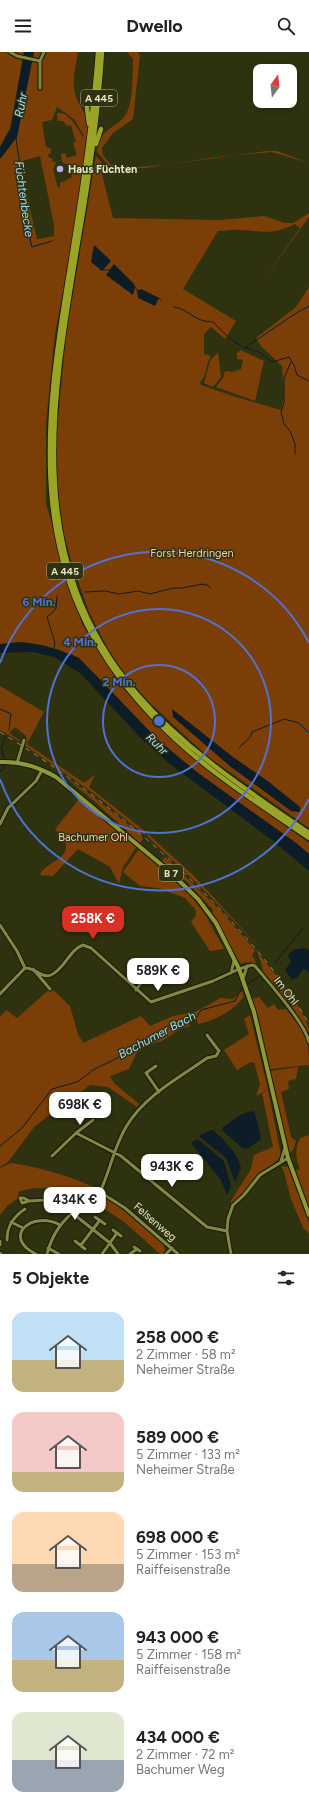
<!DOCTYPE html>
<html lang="de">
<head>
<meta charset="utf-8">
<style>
	:root { --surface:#fff; --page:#f2f2f2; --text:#222; --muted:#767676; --accent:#d93025 }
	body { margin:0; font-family:Figtree,sans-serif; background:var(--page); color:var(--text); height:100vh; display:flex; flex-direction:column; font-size:15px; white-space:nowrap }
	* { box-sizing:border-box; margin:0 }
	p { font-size:13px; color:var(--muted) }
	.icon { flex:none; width:22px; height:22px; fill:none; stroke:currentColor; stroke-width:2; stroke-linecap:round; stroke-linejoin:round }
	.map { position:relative; height:1202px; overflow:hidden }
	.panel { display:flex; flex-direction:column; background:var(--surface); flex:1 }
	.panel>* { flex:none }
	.needle { width:26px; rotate:15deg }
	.buttons { position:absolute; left:253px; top:12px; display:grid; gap:8px }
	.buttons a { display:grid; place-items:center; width:44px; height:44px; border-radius:8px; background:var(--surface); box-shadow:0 2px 6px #0003; font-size:20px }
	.price { position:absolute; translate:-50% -34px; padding:0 9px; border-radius:8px; background:#fff; color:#222; font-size:13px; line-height:26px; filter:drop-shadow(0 1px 2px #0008) }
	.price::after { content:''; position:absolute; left:50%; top:24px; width:12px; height:9px; margin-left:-6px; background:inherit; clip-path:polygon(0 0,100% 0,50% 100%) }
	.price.on { background:var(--accent); color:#fff }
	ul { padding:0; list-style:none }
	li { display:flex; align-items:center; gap:12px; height:100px; padding:0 12px }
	li span { display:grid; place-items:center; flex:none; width:112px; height:80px; border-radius:12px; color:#555 }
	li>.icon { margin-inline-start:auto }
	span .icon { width:48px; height:48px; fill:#fffc; stroke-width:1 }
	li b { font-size:17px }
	h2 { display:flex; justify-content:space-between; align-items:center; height:48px; padding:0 12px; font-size:17px }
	header { display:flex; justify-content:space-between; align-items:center; height:52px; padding:0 12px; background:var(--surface); font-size:18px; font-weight:700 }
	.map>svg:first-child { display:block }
</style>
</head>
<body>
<header><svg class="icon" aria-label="menu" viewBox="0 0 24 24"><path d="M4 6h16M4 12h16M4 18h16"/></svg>Dwello<svg class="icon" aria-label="search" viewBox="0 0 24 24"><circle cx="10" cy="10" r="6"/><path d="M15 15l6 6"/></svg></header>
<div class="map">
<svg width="309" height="1202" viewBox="0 0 309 1202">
	<rect width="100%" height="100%" fill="#2f320e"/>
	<path fill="#7b3e07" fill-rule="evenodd" d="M0 0H24L10 76 0 95Z
		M34 0H78C76 13 72 28 75 41 79 57 87 58 88 77L73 186 55 282 46 371V452L82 572 119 631 153 669 198 711 309 791V802L296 791 198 721 158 688 94 621 62 599 42 593 22 590 0 592V107L17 85ZM57 55 74 67 84 84 83 85C77 76 69 59 57 61L58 69H63L67 74 71 73 76 90 73 91 77 103 67 106 65 101 61 102 62 110 65 112H70L72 125 60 131V135L58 136 53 118 56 110H53L52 106H49L48 102 51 101V97L46 95 42 70 52 68ZM40 104 54 173V184L37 187 19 110Z
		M127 0H138L140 4 133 67 113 81 102 96 103 103 110 112 124 116 165 113 267 99H277L309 111 272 100 217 105 145 116 119 117 109 114 97 100C100 73 118 78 127 60 133 49 132 25 133 13V7Z
		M96 104 102 111 101 115 103 116 105 113 118 119 104 116 102 122 113 166 220 168 264 164 285 171H293L309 161V165L257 237 300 176 295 172C269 184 265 179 239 178 232 177 226 179 218 179L183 237 236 269 225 287 211 275 204 282V302L211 304C205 312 208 323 200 330L201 333 233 344 281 358 284 344 282 314 261 294 256 286 296 255 309 235V776L207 704 148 649 127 625 108 597 89 560 73 515 64 483 56 425V389L66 283ZM95 194 111 209 91 210Z
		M241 298 264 309 255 349 216 335 223 326 225 319 233 320 241 317 243 308 237 307V301Z
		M218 300 221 325 213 335 204 331 210 309Z
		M0 634 44 660 27 692 84 731 95 723 89 735 146 780 145 783 93 741 24 693 26 684 15 675 9 681 22 690V691L0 678Z
		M64 724 91 743 140 782 143 787 140 791 94 749Z
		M80 746 137 794 123 815 119 832 110 815 78 797 53 824 40 823C43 811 72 807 65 790 63 786 58 781 55 777Z
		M148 782 194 824 259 895 205 839 147 784Z
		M139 797 190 843 205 862 224 897 210 899 191 870 196 863 195 857 185 846 158 836 140 834 123 820Z
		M165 805 220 858 255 898 252 903 258 915 250 910 240 911 212 860 213 858 188 831 162 809Z
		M258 901C271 917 309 961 309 981L263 920C263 912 259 908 258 901Z
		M51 936 70 954 78 982 83 991 141 964 150 974 173 964 195 960 221 946 233 947 242 939 244 944C235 958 214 969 198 972L196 966 189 968 190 974 180 977 162 989 145 994 136 1002 129 1017 110 1024 114 1031 139 1052 137 1055 108 1035 90 1033 35 1074 8 1110 0 1115V965L6 958 17 966Z
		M259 945 268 956 274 952 278 958 286 957C304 980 309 982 309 1013L270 1017 252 947Z
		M250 963 268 1037 256 1044 260 1032 254 1010 249 1011 237 1018 224 998 249 982 244 967Z
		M298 1015 296 1027 288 1029 289 1037 281 1040 291 1085 296 1089 293 1098 289 1102 270 1019Z
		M268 1038 281 1103 278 1108 254 1127 244 1141 231 1152V1149L251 1117 254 1103 273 1095 262 1041Z
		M309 1083V1157L295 1119 300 1117C295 1106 295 1096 300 1086Z
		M11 1111C42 1116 71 1124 100 1138L87 1149C66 1138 41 1131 18 1140L19 1146 8 1153 0 1163V1116Z
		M281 1114 288 1115 309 1171V1183L306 1177 304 1178 291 1147 284 1120Z
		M102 1144 125 1159 164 1193 165 1198 163 1202H160L123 1169 93 1150Z"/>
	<path fill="#0c1d27" d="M24 0H34L17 85 0 107V95L11 76Z
		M94 193 111 209 102 219 91 210Z
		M114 212 134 232 135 235 133 243 106 223Z
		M141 237 159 246 155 254 138 246 137 239Z
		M22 590C42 593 60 597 79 606L158 688 198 721 296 791 309 802V819L272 788 170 712 140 685 80 621 54 605 33 600 0 601V592Z
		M172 657 233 705 269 730 300 755V758L299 760 291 759 231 715 173 665Z
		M303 896 309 898V921L308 919 303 917 298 925 292 928 285 918 291 910 288 903 293 898Z
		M252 1059 255 1061 261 1085 260 1088 247 1097 242 1096 222 1078 223 1075C232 1069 241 1061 252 1059Z
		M213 1078C225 1089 237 1100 241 1116L235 1130 226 1106 199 1084 209 1079Z
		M197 1087 224 1109 231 1134 227 1143 221 1128 191 1091Z"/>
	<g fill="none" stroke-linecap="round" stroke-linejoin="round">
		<path stroke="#0c1d27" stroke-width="1" d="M16 86 31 192 32 195 52 189
			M102 218H110
			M134 234 138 239
			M159 246 161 248
			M174 255C190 257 193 270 213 270L227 284
			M229 286 243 295 259 300 272 310 289 305 294 313 297 323 309 329
			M246 295C252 290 258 287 264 283 279 273 293 262 309 254
			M291 310 284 326V351L281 360 284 372 290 379 295 392V402
			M85 540 105 539 119 542 138 539 150 542 173 536H182L203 532 207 533 211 536
			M54 596 55 591 47 565 56 557 57 544
			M0 657 11 662 9 678
			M239 696C244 690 251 687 252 680L284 667 299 671 309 681
			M4 705 1 697 5 686
			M0 719 4 717V714
			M275 911 303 876
			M246 933 260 924
			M91 1019C102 1013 113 1009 124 1002 145 990 172 966 197 965L201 958 235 949 240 939 243 935
			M0 1094 22 1076 52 1037 77 1030 91 1020"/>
		<g stroke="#171905" stroke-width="5">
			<path id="minor" d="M10 0 17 4 40 9
				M40 36V9L44 0
				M17 711 24 688
				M0 772 8 756 36 729 42 718
				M0 873 17 899 25 916
				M33 917 50 937
				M231 921 234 909
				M243 927 247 914
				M136 938 146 924
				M0 942 25 916C34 915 42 927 51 923 65 917 69 898 83 893L91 896 151 950 213 929 239 917 252 913 255 914C269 931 305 971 309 990
				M156 1014 146 1021 159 1040
				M76 1081 93 1068
				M52 1104 76 1081 121 1104 207 1175 227 1179
				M281 1109 285 1096
				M100 1140 125 1156 178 1202
				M20 1146H24L29 1149 47 1148 68 1153 76 1164 110 1191 118 1202
				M20 1146 22 1151 29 1149
				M95 1165 105 1172
				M11 1170 23 1176
				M113 1178 121 1184
				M7 1188C7 1174 13 1165 25 1157
				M0 1189V1193
				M75 1189 85 1197
				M81 1193 100 1168
				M134 1195 140 1199
				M48 1196 59 1202
				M0 1201 1 1202
				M36 1202C1 1185 32 1158 60 1173
				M47 1202C52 1182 64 1166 80 1155 88 1150 95 1147 100 1140 110 1119 114 1095 126 1075 144 1044 179 1026 207 1006L216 1004 219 999 207 983
				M102 1202 117 1181
				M130 1202 137 1197
				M166 1202 172 1196
				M231 1202 227 1179 228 1167 233 1153 244 1143 260 1123 288 1106"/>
		</g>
		<g stroke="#171905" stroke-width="6">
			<path id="major" d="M0 710C20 709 39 715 56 725L169 819 198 847 216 871 239 917 254 960 288 1106 309 1163"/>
		</g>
		<g stroke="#171905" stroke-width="6">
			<path id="highway" d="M98 0C93 70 82 140 71 209 43 377 22 526 150 662 196 712 253 748 309 786
				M102 0C98 64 89 127 78 190 52 348 22 507 136 641 185 698 248 739 309 781
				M87 56 89 72
				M96 92 101 77"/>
		</g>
		<use href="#minor" stroke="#808844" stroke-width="3"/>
		<use href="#major" stroke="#909933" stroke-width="4"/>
		<use href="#highway" stroke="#9aa427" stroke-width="4.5"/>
		<path stroke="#848865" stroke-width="1" stroke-dasharray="5 5" stroke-linecap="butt" d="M0 680C86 733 164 796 232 870 261 902 288 934 309 972"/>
	</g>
	<g fill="none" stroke="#4e74d3" stroke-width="2">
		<circle cx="159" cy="669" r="56"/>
		<circle cx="159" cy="669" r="112"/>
		<path d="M309 747A169 169 0 0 1 0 727M0 611A169 169 0 0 1 309 591"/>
	</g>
	<circle fill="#bcaaf6" stroke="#2f320e" stroke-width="1.5" cx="60" cy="117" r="4"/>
	<g text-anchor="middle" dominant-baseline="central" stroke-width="3" stroke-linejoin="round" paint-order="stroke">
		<g fill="#2f320e" stroke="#acb18e" stroke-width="1">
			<rect x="81" y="38" width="36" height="16" rx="3"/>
			<rect x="47" y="511" width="36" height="16" rx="3"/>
			<rect x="159" y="813" width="24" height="16" rx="3"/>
		</g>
		<g font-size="10" font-weight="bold" fill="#e2e7c5">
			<text x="99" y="46">A 445</text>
			<text x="65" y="519">A 445</text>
			<text x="171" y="821">B 7</text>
		</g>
		<g font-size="11" font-weight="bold" fill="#e2e7c5" stroke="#2f320e" text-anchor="start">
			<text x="68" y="117">Haus Füchten</text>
		</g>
		<g font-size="11" fill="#fccbaa" stroke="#2f320e">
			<text x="192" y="501">Forst Herdringen</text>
			<text x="93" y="785">Bachumer Ohl</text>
		</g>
		<g font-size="11" fill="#e2e7c5" stroke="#2f320e">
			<text transform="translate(286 939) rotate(52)">Im Ohl</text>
			<text transform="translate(155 1170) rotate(41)">Felsenweg</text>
		</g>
		<g font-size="12" font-style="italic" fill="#a3dafa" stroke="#2f320e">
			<text transform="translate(21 53) rotate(-79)">Ruhr</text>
			<text transform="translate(24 147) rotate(82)">Füchtenbecke</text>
			<text transform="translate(157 692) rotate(45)">Ruhr</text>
			<text transform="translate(157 983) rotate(-28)">Bachumer Bach</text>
		</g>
	</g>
	<circle cx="159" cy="669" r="6" fill="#4e74d3" stroke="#2f320e" stroke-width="2"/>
	<g font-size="12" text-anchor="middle" font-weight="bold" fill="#4e74d3" stroke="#2f320e" stroke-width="3" stroke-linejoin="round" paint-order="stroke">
		<text x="39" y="554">6 Min.</text>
		<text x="80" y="594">4 Min.</text>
		<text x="119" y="634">2 Min.</text>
	</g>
</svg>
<div class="buttons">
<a><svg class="needle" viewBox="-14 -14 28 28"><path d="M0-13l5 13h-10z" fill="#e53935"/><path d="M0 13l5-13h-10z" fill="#767676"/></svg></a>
</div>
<b class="price on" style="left:93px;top:888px">258K €</b>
<b class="price" style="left:158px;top:940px">589K €</b>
<b class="price" style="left:80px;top:1074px">698K €</b>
<b class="price" style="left:172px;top:1136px">943K €</b>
<b class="price" style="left:75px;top:1169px">434K €</b>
</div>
<section class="panel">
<h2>5 Objekte<svg class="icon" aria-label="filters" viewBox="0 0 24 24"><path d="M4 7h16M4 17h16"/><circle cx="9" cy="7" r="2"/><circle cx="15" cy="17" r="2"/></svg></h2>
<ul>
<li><span style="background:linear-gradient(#bfe0f5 60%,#c2b280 0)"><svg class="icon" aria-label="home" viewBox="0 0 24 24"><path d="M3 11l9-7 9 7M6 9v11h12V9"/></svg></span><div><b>258 000 €</b><p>2 Zimmer · 58 m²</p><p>Neheimer Straße</p></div></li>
<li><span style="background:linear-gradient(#f6c9c9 75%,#c2b280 0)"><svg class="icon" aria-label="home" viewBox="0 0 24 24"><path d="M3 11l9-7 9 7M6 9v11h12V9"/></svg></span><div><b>589 000 €</b><p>5 Zimmer · 133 m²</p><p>Neheimer Straße</p></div></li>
<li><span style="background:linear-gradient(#ffd9b3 65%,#b9a48a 0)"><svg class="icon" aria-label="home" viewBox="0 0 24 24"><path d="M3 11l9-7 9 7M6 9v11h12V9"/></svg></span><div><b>698 000 €</b><p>5 Zimmer · 153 m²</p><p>Raiffeisenstraße</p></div></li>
<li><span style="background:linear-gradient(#a9c7e8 60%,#c2b280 0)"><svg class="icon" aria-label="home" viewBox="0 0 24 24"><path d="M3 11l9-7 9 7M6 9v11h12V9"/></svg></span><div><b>943 000 €</b><p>5 Zimmer · 158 m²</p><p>Raiffeisenstraße</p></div></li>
<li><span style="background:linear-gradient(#dfe7d0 60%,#9aa5b1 0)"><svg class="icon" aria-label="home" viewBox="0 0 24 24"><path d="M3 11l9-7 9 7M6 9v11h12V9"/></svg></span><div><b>434 000 €</b><p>2 Zimmer · 72 m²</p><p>Bachumer Weg</p></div></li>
</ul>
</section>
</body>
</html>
